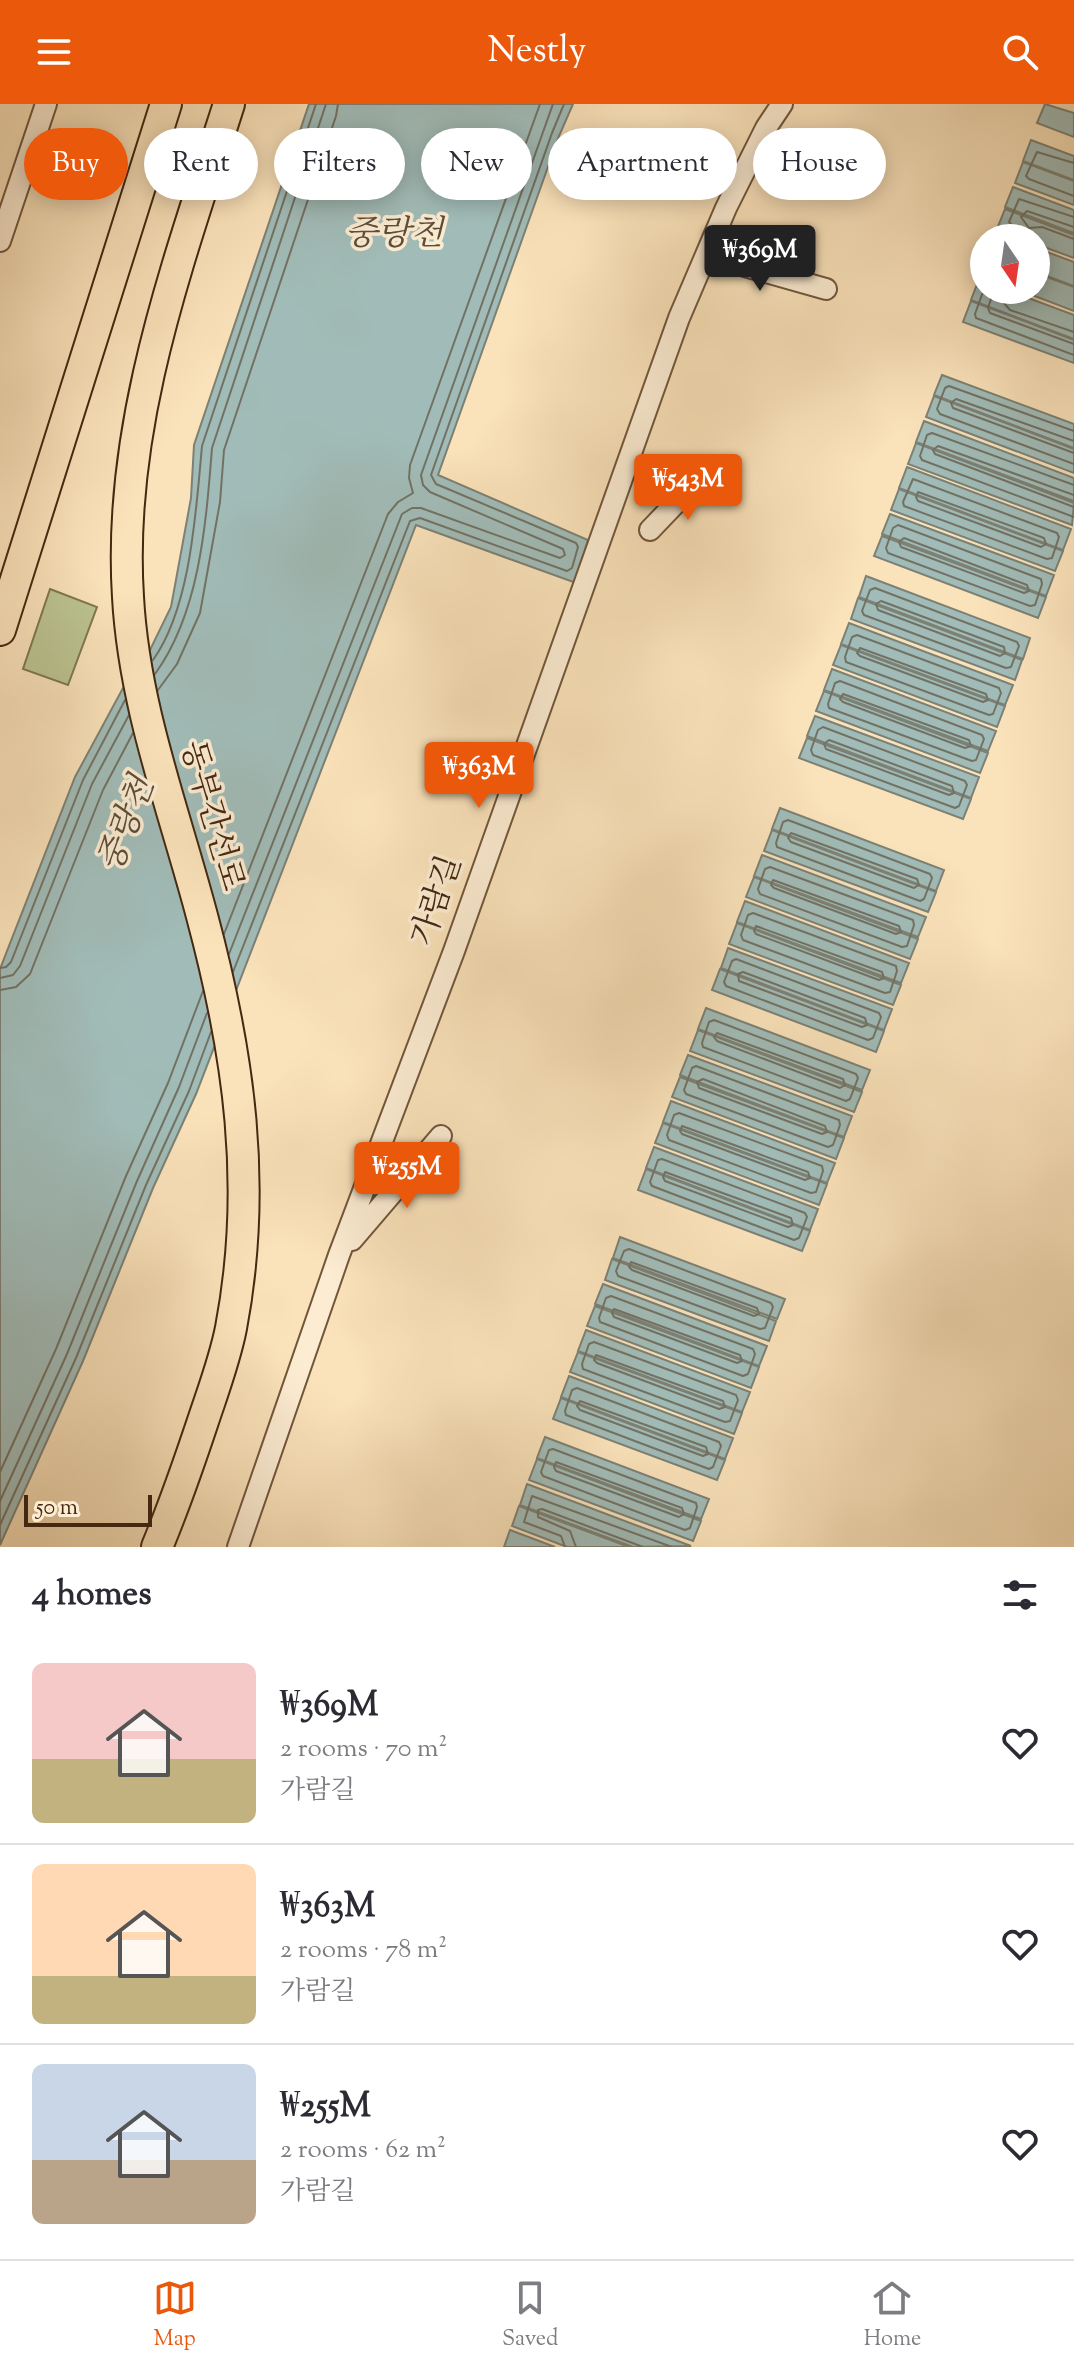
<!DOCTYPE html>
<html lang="en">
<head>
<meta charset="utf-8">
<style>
	:root { --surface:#fff; --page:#f2f2f3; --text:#2b2b33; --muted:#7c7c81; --line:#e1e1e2; --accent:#ea580c }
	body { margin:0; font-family:"Sorts Mill Goudy","Noto Serif KR",serif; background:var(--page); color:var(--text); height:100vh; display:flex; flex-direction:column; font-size:30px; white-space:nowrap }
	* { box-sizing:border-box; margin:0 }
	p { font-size:26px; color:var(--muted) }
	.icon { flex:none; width:44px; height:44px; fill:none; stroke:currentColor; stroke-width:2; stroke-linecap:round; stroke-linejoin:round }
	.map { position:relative; height:1443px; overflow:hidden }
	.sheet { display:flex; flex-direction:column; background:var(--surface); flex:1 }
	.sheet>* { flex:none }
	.top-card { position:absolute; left:24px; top:24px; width:1026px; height:72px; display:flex; gap:16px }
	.needle { width:52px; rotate:167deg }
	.tools { position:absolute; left:970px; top:120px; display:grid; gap:16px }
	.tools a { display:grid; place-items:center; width:80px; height:80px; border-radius:50%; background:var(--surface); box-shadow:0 4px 20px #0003; font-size:40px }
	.scale { position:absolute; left:24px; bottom:20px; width:128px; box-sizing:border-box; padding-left:8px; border:4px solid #442811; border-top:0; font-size:22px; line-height:28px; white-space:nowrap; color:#442811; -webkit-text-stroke:6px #fcecd2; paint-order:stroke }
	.price { position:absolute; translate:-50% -68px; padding:0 18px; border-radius:8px; background:var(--accent); color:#fff; font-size:26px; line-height:52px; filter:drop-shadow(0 2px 4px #0008) }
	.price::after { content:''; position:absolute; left:50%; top:48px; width:24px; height:18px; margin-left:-12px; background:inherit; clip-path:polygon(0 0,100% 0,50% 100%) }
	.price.selected { background:#222; color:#fff }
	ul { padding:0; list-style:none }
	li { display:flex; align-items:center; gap:24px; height:200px; padding:0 32px }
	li+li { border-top:2px solid var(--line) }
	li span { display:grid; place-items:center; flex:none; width:224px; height:160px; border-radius:12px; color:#555 }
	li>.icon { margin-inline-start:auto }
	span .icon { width:96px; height:96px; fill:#fffc; stroke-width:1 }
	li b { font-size:34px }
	h2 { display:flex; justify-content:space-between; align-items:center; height:96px; padding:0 32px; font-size:34px }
	.chip { padding:0 28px; border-radius:36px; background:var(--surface); box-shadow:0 4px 20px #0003; font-size:28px; line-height:72px }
	.chip.selected { background:var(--accent); color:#fff }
	header { display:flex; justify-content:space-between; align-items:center; height:104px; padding:0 32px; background:var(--accent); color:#fff; font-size:36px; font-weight:600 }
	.menu { display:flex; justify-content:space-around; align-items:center; height:112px; border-top:2px solid var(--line); background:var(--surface); font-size:22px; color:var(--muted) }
	.menu a { display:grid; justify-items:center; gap:4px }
	.menu .selected { color:var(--accent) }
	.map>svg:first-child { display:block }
</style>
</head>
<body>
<header><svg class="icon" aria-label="menu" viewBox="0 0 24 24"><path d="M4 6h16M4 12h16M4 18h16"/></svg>Nestly<svg class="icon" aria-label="search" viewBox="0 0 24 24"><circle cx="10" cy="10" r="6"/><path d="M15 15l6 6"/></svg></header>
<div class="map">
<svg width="1074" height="1443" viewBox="0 0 1074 1443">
	<rect width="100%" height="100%" fill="#fae2ba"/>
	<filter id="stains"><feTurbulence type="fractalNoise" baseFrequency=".0025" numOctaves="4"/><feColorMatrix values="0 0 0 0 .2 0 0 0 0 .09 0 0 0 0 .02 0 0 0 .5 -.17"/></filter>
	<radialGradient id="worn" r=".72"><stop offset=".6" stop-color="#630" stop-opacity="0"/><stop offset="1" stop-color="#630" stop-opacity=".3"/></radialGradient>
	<path fill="#bbc491" stroke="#807651" stroke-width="2" d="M50 485 97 503 68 581 23 565Z"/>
	<path fill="#a1bcb8" stroke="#7c8175" stroke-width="2" d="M309 0H573L559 32 438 371 588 436 576 479 416 421 196 990 153 1084 83 1257 0 1441V865L75 673 123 584 150 546 171 503 191 394 194 341Z
		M1045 0 1074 9V33L1037 19Z
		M1031 36 1074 52V76L1023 57Z
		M1023 58 1074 77V101L1015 79Z
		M1013 83 1074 106V129L1005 103Z
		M1005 105 1074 131V154L1036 140V134H1021L997 125Z
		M1036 144 1074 158V182L1036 168Z
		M1036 169 1074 183V207L1019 186H1036Z
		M979 175 984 177V186H1007L1074 211V235L971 196Z
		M971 197 1074 236V259L963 218Z
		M942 271 1074 320V344L934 291Z
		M934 292 1074 345V369L926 313Z
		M924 317 1074 374V397L916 338Z
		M916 339 1074 399 1072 421 908 360Z
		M907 363 1071 425 1063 446 899 384Z
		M899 385 1063 447 1055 467 891 406Z
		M890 410 1054 471 1046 492 882 430Z
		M882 432 1046 493 1038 514 874 452Z
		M866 472 1030 534 1023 555 859 493Z
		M858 494 1022 556 1015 576 851 515Z
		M849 519 1013 581 1005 601 841 540Z
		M841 541 1005 602 997 623 833 561Z
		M832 565 996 627 988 647 824 586Z
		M824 587 988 649 980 669 816 607Z
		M815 612 979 673 971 694 807 632Z
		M807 634 971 695 963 715 799 654Z
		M780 704 944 766 936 787 772 725Z
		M772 726 936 788 928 808 764 747Z
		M762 751 926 813 918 833 754 772Z
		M754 773 918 835 910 855 746 793Z
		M745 797 909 859 901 879 737 818Z
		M737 819 901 881 893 901 729 840Z
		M728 844 892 905 884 926 721 864Z
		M720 865 884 927 876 948 712 886Z
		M706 904 870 966 862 986 698 925Z
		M698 926 862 988 854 1008 690 947Z
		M688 951 852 1012 844 1033 680 971Z
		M680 973 844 1034 836 1055 672 993Z
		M671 997 835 1059 827 1079 663 1018Z
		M663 1019 827 1080 819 1101 655 1039Z
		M654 1043 818 1105 810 1126 646 1064Z
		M646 1065 810 1127 802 1147 638 1086Z
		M620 1133 785 1195 777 1215 613 1154Z
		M612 1155 776 1217 769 1237 605 1176Z
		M603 1180 767 1242 759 1262 595 1200Z
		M595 1202 759 1263 751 1284 587 1222Z
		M586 1226 750 1288 742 1308 578 1247Z
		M578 1248 742 1309 734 1330 570 1268Z
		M569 1272 733 1334 725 1355 561 1293Z
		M561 1294 725 1356 717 1376 553 1315Z
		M545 1333 709 1395 701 1415 537 1354Z
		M537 1355 701 1417 693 1437 529 1376Z
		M527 1380 691 1442 633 1443 520 1401Z
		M519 1402 629 1443H567L512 1422Z
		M510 1426 555 1443H504Z"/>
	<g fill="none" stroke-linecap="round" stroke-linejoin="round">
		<path stroke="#727264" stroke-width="2" d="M1074 59 1037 48 1026 72 1029 75 1074 92
			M1074 123 1027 107 1021 113 1029 124 1042 123 1074 135
			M1020 134 1018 127 1009 118 1019 95 1074 113
			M984 185 975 210 976 214 1074 251
			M1074 228 1010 206 997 191 992 192 988 204 990 209 1074 240
			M1074 327 949 282 945 284 937 305 940 310 1074 360
			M1074 337 956 295 951 299 953 304 1074 349
			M913 375 1057 429 1059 433 1052 454 1047 455 904 402 903 398Z
			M1074 381 932 329 927 331 920 352 922 356 1074 413
			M918 388 1044 434 1046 440 1041 443 918 397 916 393Z
			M1074 391 938 342 933 346 935 350 1074 403
			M898 421 1041 475 1042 480 1035 501 1030 502 888 449 886 444 893 424Z
			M904 434 1027 481 1029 487 1024 489 901 443 899 438Z
			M875 484 1017 538 1019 542 1011 563 1006 564 864 511 862 507 870 486Z
			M881 497 1004 543 1005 549 1000 552 878 506 876 500Z
			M857 531 999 584 1001 589 993 610 989 611 846 558 845 553 852 533Z
			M860 544 986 590 988 596 983 598 860 552 857 549Z
			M153 556C191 503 196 406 202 342L316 0
			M155 570C200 508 206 419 212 344L326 0
			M840 577 982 631 984 635 976 656 972 657 829 604 828 600 835 579Z
			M158 586 177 560 200 509 220 398 224 346 336 12 338 0
			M843 590 969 636 971 642 965 644 843 598 840 595Z
			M823 623 965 677 967 681 959 702 955 704 813 651 811 646 818 626Z
			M829 636 952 682 954 689 949 691 826 645 824 640Z
			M788 716 930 770 932 774 924 795 920 797 777 743 776 739 783 718Z
			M791 729 917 775 919 781 914 784 791 738 788 734Z
			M770 763 913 816 914 821 907 842 902 843 760 790 758 785 765 765Z
			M773 776 899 822 901 828 896 830 774 784 771 781Z
			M753 809 896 862 897 867 890 888 885 889 743 836 741 831 748 811Z
			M756 822 882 868 884 874 879 876 756 830 754 827Z
			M224 830 388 410 398 398 413 389 409 374 410 361 540 0
			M229 850 402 410 412 404H421L560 454 565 451 563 445 430 388 423 381 421 371 553 0
			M736 855 879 909 881 913 873 934 868 936 726 882 724 878 732 857Z
			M0 864 6 863 11 858 83 676 125 596
			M233 868 410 417 420 414 567 467 572 464 578 443 576 439 436 380 431 371 552 29 564 0
			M743 868 865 914 867 921 862 923 739 877 738 870Z
			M0 874 13 871 20 862 92 680 129 611
			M0 886 16 883 30 870 103 686 133 629
			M714 916 856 970 858 974 850 995 846 997 703 943 702 939 709 918Z
			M717 929 843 975 845 981 840 984 717 937 714 933Z
			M696 962 839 1016 840 1021 833 1041 828 1043 686 990 684 986 692 964Z
			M703 975 825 1022 827 1028 822 1030 699 984 697 978Z
			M679 1009 822 1062 823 1067 816 1088 811 1089 669 1036 667 1031 674 1011Z
			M682 1022 808 1068 810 1074 805 1076 682 1030 680 1027Z
			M662 1055 805 1109 807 1113 799 1134 794 1136 652 1082 650 1078 658 1056Z
			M665 1068 791 1114 793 1121 788 1123 665 1077 663 1073Z
			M629 1145 771 1199 773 1203 765 1224 760 1225 618 1172 616 1167 624 1147Z
			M631 1158 757 1204 759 1210 754 1212 632 1166 629 1163Z
			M611 1192 753 1245 755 1250 748 1270 743 1272 600 1218 599 1214 606 1194Z
			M614 1205 740 1251 742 1257 737 1259 614 1213 612 1209Z
			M594 1238 736 1291 738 1296 730 1317 725 1318 583 1265 582 1260 589 1240Z
			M596 1251 723 1297 725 1303 719 1305 597 1259 594 1256Z
			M577 1284 719 1338 721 1342 713 1363 709 1365 566 1311 565 1307 572 1286Z
			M580 1297 706 1343 708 1350 703 1352 580 1306 577 1302Z
			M553 1345 696 1399 697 1403 690 1424 685 1426 543 1372 541 1368 549 1346Z
			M556 1358 682 1404 684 1410 679 1413 556 1367 554 1363Z
			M0 1368 56 1245 126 1072 168 979 203 887
			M0 1397 67 1250 137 1077 179 983 207 909
			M0 1421 76 1254 146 1081 189 987 211 928
			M565 1443 561 1432 524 1418 532 1392 672 1443
			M576 1443 570 1427 538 1413V1406L542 1405 643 1443"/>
		<g stroke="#72563b" stroke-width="24">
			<path id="minor" d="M0 137 46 0
				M706 151 826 185
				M650 426 693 381
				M352 1136 441 1032
				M238 1443 339 1151 454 847 679 214 726 104 766 24 782 0"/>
		</g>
		<g stroke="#442811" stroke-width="34">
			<path id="highway" d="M0 526 166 0
				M157 1443C174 1402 189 1359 203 1317 213 1287 225 1255 231 1224 258 1082 239 950 202 812 174 706 134 603 128 493 117 322 178 160 229 0"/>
		</g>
		<use href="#minor" stroke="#fcecd2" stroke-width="20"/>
		<use href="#highway" stroke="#fae2ba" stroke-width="30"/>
	</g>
	<g text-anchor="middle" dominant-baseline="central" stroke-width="7" stroke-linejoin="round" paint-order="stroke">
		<g font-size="32" fill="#442811" stroke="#fcecd2">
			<text transform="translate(211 712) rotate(74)">동부간선로</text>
			<text transform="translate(438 797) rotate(-71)">가람길</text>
		</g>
		<g font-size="34" font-style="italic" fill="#5b4d3b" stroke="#fcecd2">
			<text x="394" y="131">중랑천</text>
			<text transform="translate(128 721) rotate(-69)">중랑천</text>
		</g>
	</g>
	<rect width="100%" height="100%" filter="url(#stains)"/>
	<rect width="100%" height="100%" fill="url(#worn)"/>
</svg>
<div class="tools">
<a><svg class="needle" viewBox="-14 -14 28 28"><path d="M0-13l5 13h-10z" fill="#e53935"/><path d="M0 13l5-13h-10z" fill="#7c7c81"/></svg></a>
</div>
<div class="scale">50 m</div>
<b class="price selected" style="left:760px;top:189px">₩369M</b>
<b class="price" style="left:688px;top:418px">₩543M</b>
<b class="price" style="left:479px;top:706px">₩363M</b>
<b class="price" style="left:407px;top:1106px">₩255M</b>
<div class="top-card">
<a class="chip selected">Buy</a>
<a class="chip">Rent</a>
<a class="chip">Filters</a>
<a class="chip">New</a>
<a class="chip">Apartment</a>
<a class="chip">House</a>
</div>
</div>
<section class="sheet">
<h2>4 homes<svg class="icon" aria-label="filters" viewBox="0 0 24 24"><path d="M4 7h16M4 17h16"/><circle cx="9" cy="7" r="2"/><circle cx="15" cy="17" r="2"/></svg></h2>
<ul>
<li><span style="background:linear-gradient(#f6c9c9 60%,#c2b280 0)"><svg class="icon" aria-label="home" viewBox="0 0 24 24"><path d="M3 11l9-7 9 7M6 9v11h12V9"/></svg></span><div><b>₩369M</b><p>2 rooms · 70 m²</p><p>가람길</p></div><svg class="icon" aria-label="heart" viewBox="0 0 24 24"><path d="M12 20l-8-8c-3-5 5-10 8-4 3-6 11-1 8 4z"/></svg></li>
<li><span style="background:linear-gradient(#ffd9b3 70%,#c2b280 0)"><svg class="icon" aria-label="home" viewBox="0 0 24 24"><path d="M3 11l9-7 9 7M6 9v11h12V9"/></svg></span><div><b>₩363M</b><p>2 rooms · 78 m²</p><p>가람길</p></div><svg class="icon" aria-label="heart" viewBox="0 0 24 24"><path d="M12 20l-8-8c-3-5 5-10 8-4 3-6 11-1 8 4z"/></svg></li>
<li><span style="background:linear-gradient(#c9d6e8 60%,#b9a48a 0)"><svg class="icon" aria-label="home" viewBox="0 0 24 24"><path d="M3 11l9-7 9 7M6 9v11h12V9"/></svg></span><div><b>₩255M</b><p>2 rooms · 62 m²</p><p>가람길</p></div><svg class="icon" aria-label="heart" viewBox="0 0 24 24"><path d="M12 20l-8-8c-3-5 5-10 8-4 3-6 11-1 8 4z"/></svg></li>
</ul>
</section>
<nav class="menu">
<a class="selected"><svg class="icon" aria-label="map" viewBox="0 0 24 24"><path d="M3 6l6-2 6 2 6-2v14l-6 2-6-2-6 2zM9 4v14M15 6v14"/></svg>Map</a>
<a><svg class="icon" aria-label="saved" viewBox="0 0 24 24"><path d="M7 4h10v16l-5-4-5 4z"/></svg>Saved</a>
<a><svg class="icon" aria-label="home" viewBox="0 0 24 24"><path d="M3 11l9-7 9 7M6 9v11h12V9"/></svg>Home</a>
</nav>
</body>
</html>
